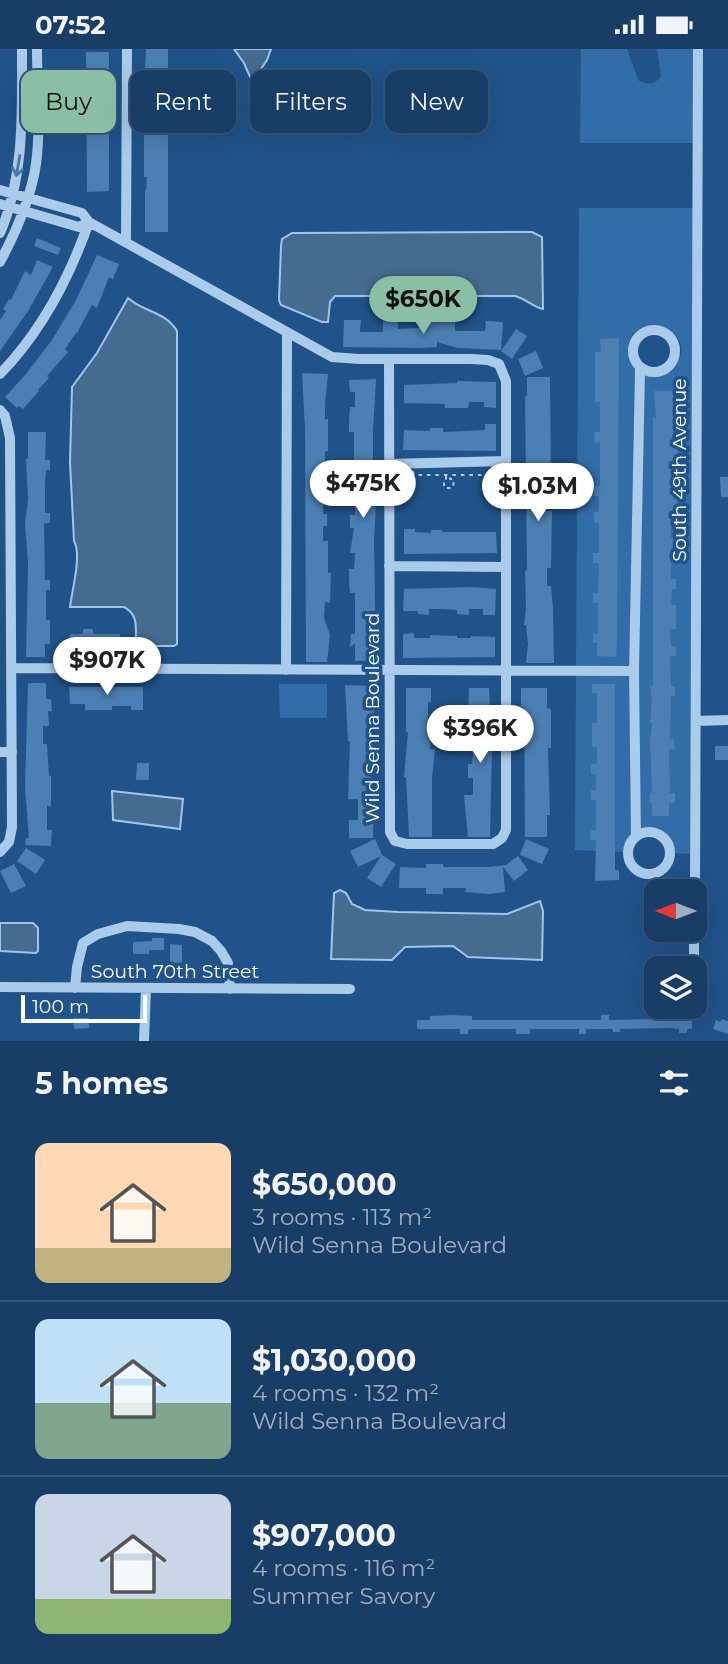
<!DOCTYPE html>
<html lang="en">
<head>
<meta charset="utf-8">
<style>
	:root { --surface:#183e67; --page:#254970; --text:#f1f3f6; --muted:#9faec0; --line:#36577b; --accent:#8abfa5 }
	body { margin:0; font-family:Montserrat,sans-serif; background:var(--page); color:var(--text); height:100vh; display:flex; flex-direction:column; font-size:26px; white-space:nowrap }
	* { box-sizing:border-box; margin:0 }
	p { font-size:23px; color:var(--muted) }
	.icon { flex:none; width:38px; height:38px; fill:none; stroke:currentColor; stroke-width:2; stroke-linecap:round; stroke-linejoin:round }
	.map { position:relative; height:992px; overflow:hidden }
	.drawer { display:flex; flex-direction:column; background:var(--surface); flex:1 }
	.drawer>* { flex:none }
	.hud { position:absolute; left:21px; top:21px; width:686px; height:63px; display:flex; gap:14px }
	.needle { width:46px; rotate:270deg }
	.fabs { position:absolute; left:644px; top:830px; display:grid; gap:14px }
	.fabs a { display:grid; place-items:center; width:63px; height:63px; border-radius:14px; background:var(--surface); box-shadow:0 7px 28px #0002,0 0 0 2px var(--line); font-size:35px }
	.scale { position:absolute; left:21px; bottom:18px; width:126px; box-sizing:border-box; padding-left:7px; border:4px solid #fff; border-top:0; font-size:19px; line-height:24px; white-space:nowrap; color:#fff; -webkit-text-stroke:5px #205389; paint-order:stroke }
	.price { position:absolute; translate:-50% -60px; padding:0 16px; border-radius:24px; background:#fff; color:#222; font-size:23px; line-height:46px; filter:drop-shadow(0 2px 4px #0008) }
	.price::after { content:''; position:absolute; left:50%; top:42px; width:21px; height:16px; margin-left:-10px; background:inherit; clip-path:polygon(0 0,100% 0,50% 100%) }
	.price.selected { background:var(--accent); color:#111 }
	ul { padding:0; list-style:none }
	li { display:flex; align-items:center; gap:21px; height:175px; padding:0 35px }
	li+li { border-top:2px solid var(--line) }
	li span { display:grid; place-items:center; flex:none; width:196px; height:140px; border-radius:14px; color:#555 }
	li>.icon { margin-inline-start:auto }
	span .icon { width:84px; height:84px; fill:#fffc; stroke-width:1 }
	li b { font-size:30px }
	h2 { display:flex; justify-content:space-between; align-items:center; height:84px; padding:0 35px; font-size:30px }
	.pill { padding:0 24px; border-radius:14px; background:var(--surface); box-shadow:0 7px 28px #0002,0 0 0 2px var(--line); font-size:24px; line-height:63px }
	.pill.selected { background:var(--accent); color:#111 }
	.status { display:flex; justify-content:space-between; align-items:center; height:49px; padding:0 35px; background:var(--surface); direction:ltr }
	.status svg { height:19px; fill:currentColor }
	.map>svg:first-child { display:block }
</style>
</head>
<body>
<div class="status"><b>07:52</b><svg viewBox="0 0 49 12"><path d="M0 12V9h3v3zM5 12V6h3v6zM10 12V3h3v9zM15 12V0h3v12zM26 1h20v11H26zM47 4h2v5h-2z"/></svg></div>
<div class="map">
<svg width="728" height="992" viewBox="0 0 728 992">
	<rect width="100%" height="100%" fill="#205389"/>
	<path fill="#336da7" d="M581 0H627L638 31C646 36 656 36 661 27L657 0H694L693 94H580Z
		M579 159H693L690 805 675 804C673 785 659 777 641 779L639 622 644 326C656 328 667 327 675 317 708 273 602 255 635 321L629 618 576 617Z
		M576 626 629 627 631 785 624 796 623 803 575 801Z
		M279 635H327V669H280Z"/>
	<path fill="#466b91" stroke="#9ec6ec" stroke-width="2" d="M234 0H271L267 11 253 32V35L244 14Z
		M532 183 542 188 543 260C533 258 526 250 515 247H335L330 253 328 273H322L281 256 279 251 281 197 282 190 292 184Z
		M128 249C143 263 165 262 177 282V595L174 597H136C135 582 140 566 124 558H70C72 541 82 506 74 492L70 413 72 338 97 304Z
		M112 742 183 750 180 780 113 771Z
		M340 841 346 844 352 855 365 861 398 863 507 865 540 852 543 862 542 911 468 908 453 897 405 898 392 911 331 910 334 844Z
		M0 874H33L38 879V902L36 904 0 902Z"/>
	<path fill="#4c7fb3" d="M146 0H168V183H145V141H146L147 128H144V43Z
		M86 3H109V142L87 143Z
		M37 189 61 199 58 206 34 197Z
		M97 206 119 215 113 230 109 228 97 259 92 256 77 284H76L65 300 68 303 47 327 49 329 38 341 39 342 23 360 19 357 17 359 5 348 26 325 52 291 76 251Z
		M37 211 53 218 28 262 0 302V271L6 262 3 260 9 250 11 251 25 222 31 226Z
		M344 271H361L360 283H383V272H398V280L420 279V273L455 271V282H485L486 272 503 273 501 301 457 299 437 293V298L419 299 343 298Z
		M516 280 527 287 512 310 501 302Z
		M619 289 617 595 616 608 597 607V594H593V584L598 585V554H593V544H598L599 514H593V504H599V474H594V463H599V447H594V437H600V393L595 394 594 383H600V353H595V303H601L600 290Z
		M536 302 543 319 525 327 518 310Z
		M302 324 328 325 325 355V370H328V402H325V417H328V446H324L323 465H327V477H323V492H328V524H331L330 554 325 553 324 569 330 586 327 613H306L305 380Z
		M527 328H550L551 441H544V462H552L551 519H547V537H551L553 559 554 614H526L528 595 526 576H524L526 558 525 522 527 521 525 347H527Z
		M376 330 373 383V442L374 453H376L374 492 376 612H355V594L350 599 351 585H355V544H350L349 531V520H354L355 504H350L354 479H350V466H355V439H349V426H354V383H349V372L350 358H355V343H350L349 331Z
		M457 332 496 333V359L484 358V353H469L468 359H445V355L404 354V336L457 334Z
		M654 342H674L673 369H678V379H673V395H678L677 419H673V450H677V473H671V489H676L677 499H671V530H676V540H672L671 556H676V580H670L671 597H676V607H670L671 637H675V647H671V660L670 690H674L675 700H669L670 744H675V754H669V767H652V754H650V744H652L650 691 652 674H650L652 647H651L650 637H653V369H656Z
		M485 375H496V402L403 401 404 381 430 382V379H443V383L485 381Z
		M28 383H46L45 411H50V421H46L45 434V464H50V474H44L45 531H50V541H46V571H50V595H45V608H26L28 514 25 474 28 450 26 410H28Z
		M720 428H728V448H721Z
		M404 480H415V483L431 484V481H442V483H496L497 504 404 505Z
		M471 538 496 540 495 566H483V560H469V566L457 565V561L443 560H429V566L418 565V562H403L404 540Z
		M83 580H93V585H120V602L93 604 69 602 70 585H83Z
		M414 584V589H430V586L457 587V589H471V587L495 588V608L403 609V585Z
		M28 634H46V650H51L52 662H48L49 677H43V695H47L49 727H51V757H47V781H52L51 797 25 796 26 789H29L25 738Z
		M592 635H615V821H619V831L595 832 596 791H590L591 781H596V751H591V741H596V725H591V715H597V698H592V674H597V644H592Z
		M345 636 374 637V714H371L372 752H374L373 789H349V771H358V750H348L350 692H348Z
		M69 638H143V661H131V657H112V661H85V655H70Z
		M406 639H431V653H428V671H432L430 700H435L432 729V788H409L406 728H404L408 683H406Z
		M469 639H489L492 701 490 788H468L464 746H473V729H468V715H472L474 683H470V668H468Z
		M521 639H547V659L551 660V699H548L550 766H547V788H525L524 658H521Z
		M715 697H728V711H715Z
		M137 714H149V731H136Z
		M375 790 382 806 396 815 381 838 367 829 381 807 358 818 350 802Z
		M526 790 549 800 542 815 520 806Z
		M26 799 45 811 36 825 17 812Z
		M518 807 528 821 514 832 503 818 505 843 489 845 465 843 466 839H443V845H426V839H399L400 818 426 819V815H443V818H489L506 816Z
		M14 815 26 837 11 844 0 822Z
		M152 889H164V901H149V905H133V893L152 892Z
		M170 895 182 896V914H170Z
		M452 966 472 967V971H601V966H609V971L689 969 692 971V980H687V984H679V980L669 979 620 980V983H613V980H586V985H579V980H530V985H516V980H472L468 981V985H460V980H417V971H430V967Z
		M73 969H89V979L74 980Z
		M722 970 728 972V985L713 980 716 971 720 973Z"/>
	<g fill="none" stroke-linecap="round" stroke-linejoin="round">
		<path stroke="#abcbeb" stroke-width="2" stroke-dasharray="3.5 5" stroke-linecap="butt" d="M413 422 414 426H496
			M446 427V430H444V439H453L454 430H450V428"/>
		<path stroke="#abcbeb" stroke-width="10" d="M0 141 82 164 89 173 332 308 359 310H471L488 311 499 315 506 332V781L502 789 493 795H407L395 792 390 783 389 310
			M0 155 79 178 89 173
			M0 184C25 126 22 62 22 0
			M126 193 127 0
			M0 213C16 183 31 149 36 115 41 78 37 38 37 0
			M633 302a21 21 0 1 1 42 0a21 21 0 1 1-42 0Z
			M0 325C42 282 69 230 89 173
			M0 361 5 367 10 389 12 778 9 793 0 803
			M389 415 506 412
			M389 517 506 518
			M11 619 634 622 636 787
			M286 621 287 284
			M634 622 640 320
			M696 672 728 671
			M0 703H12
			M628 804a21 21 0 1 1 42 0a21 21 0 1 1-42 0Z
			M695 842 698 0
			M694 911V880
			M0 938 350 940
			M75 939 77 918 83 894 98 885 127 877 179 880 195 883 212 892 221 902 228 914 230 940
			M144 992 146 939"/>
	</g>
	<defs><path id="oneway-shaft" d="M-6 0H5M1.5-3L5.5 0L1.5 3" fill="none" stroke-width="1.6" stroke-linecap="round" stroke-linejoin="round" transform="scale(1.75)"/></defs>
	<use stroke="#4a77a6" href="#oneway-shaft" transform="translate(18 117) rotate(100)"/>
	<g text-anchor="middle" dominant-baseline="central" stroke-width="7" stroke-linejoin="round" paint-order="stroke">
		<g font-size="19" fill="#fff" stroke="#205389">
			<text transform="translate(679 421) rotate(-90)">South 49th Avenue</text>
			<text transform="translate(372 669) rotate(-90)">Wild Senna Boulevard</text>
			<text x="175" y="922">South 70th Street</text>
		</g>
	</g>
</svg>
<div class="fabs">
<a><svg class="needle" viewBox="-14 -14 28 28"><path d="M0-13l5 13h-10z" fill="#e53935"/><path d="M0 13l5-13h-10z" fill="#9faec0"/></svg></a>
<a><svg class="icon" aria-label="layers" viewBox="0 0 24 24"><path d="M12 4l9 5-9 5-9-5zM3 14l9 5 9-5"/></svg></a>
</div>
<div class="scale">100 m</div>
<b class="price selected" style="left:423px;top:287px">$650K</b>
<b class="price" style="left:363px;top:471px">$475K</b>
<b class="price" style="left:538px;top:474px">$1.03M</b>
<b class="price" style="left:107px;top:648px">$907K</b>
<b class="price" style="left:480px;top:716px">$396K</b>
<div class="hud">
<a class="pill selected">Buy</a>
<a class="pill">Rent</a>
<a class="pill">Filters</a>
<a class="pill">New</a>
</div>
</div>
<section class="drawer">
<h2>5 homes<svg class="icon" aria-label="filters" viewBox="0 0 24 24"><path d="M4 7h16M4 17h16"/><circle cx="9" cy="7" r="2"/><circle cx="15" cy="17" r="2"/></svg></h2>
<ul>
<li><span style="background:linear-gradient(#ffd9b3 75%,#c2b280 0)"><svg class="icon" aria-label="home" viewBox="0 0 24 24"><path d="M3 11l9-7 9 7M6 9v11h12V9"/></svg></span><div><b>$650,000</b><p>3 rooms · 113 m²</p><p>Wild Senna Boulevard</p></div></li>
<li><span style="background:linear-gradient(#bfe0f5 60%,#7fa58c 0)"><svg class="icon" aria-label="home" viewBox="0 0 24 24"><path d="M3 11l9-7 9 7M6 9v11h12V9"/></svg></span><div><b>$1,030,000</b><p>4 rooms · 132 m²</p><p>Wild Senna Boulevard</p></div></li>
<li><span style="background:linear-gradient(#c9d6e8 75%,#8fb573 0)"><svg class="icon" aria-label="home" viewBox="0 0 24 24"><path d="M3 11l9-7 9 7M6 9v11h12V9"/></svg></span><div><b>$907,000</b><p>4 rooms · 116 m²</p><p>Summer Savory</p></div></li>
</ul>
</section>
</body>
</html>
